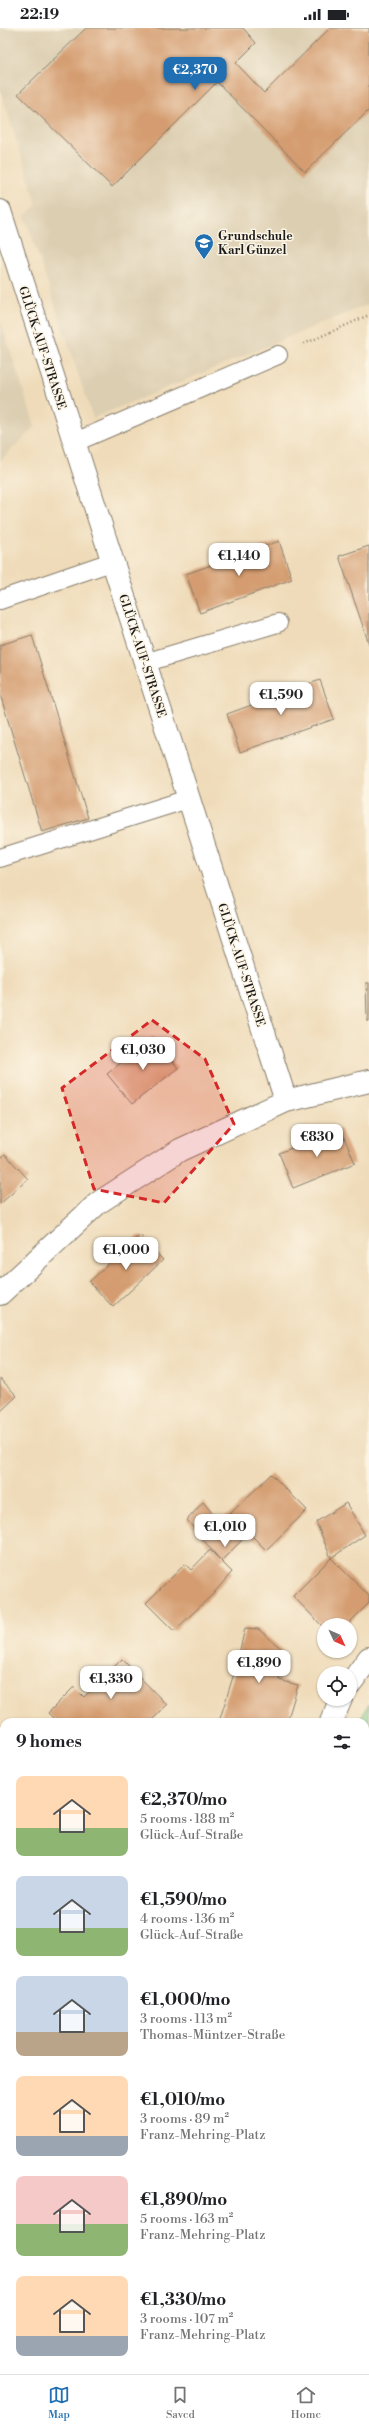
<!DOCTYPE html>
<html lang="en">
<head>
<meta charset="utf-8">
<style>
	:root { --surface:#fff; --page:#f2f2f2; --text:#202124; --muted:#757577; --line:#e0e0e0; --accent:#1f6fb2 }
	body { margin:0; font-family:"Libre Bodoni",serif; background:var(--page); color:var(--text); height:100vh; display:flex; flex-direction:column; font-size:15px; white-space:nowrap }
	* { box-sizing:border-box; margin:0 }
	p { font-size:13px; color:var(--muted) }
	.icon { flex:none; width:22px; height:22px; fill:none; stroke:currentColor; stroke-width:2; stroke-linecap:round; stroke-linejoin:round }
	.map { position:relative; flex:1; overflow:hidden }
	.side { position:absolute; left:0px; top:1690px; width:369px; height:656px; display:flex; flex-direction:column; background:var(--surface); border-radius:12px 12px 0 0; box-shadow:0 1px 3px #0004 }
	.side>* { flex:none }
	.needle { width:26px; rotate:134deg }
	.controls { position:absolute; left:317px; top:1590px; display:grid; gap:8px }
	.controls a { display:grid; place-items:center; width:40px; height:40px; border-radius:50%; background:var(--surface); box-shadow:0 1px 3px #0004; font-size:20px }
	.price { position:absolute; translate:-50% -34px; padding:0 9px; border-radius:8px; background:#fff; color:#222; font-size:13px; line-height:26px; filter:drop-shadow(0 1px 2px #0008) }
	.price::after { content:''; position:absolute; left:50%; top:24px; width:12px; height:9px; margin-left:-6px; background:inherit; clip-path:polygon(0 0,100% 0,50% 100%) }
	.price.current { background:var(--accent); color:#fff }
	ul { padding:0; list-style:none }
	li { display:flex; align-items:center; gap:12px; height:100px; padding:0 16px }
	li span { display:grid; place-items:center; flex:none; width:112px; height:80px; border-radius:8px; color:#555 }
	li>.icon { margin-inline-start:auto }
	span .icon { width:48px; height:48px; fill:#fffc; stroke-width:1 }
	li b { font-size:17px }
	h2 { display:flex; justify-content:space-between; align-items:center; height:48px; padding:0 16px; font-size:17px }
	.status { display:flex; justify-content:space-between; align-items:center; height:28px; padding:0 20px; background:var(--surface); direction:ltr }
	.status svg { height:11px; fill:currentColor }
	.dock { display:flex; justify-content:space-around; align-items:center; height:56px; border-top:1px solid var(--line); background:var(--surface); font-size:11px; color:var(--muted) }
	.dock a { display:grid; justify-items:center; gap:2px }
	.dock .current { color:var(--accent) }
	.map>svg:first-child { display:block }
</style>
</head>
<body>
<div class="status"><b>22:19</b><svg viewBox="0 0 49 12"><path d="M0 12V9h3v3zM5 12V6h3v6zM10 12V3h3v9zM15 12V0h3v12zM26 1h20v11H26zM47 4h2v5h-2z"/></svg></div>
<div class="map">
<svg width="369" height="2346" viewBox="0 0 369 2346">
	<rect width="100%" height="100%" fill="#fcf5e5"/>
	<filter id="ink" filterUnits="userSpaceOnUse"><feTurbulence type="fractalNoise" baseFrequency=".025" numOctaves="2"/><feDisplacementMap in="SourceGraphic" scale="8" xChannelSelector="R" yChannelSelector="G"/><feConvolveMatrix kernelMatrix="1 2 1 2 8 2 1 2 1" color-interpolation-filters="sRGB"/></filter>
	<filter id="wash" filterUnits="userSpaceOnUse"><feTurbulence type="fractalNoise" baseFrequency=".012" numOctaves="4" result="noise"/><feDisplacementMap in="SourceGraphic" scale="16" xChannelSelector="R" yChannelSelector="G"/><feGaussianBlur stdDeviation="0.9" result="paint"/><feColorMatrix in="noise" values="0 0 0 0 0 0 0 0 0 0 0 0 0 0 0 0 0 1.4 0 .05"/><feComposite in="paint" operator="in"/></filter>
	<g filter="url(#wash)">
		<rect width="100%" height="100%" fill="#efdbb9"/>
		<path fill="#dcceb1" d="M0 0H369V276L93 390 25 188 37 177 0 61Z
			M0 292 35 398 0 433Z"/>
		<path fill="#83cd8a" stroke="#507453" d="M369 1676V1865L365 1858V1694H359Z"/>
		<g id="blocks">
			<path fill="#d49c70" d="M86 0H243L256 15 236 35 264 65 330 0H369V82L305 144 217 54 112 159 18 66Z
				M279 513 292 551 200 585 186 546Z
				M369 518V616L339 528Z
				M32 607 88 790 42 804 0 666V617Z
				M320 652 334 691 240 724 227 686Z
				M366 955H369V993H367Z
				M153 1009 178 1040 132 1076 107 1046Z
				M340 1100 355 1135 293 1160 279 1125Z
				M5 1126 28 1151 0 1176V1131Z
				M140 1207 163 1232 113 1279 89 1254Z
				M0 1350 17 1368 0 1384Z
				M271 1446 307 1482 266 1522 249 1505 221 1533 232 1544 213 1566 174 1603 146 1575 185 1536 191 1542 210 1522 220 1532 187 1492 203 1474 218 1492 230 1486Z
				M346 1475 365 1507 331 1530 316 1494Z
				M331 1530 369 1568V1575L347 1597H324V1600L293 1568Z
				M245 1600 258 1601 283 1622 279 1652 298 1657 287 1694H219L236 1639Z
				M122 1631 167 1677 150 1694H57L48 1685 74 1659 84 1669Z
				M4 1711V1814L0 1810V1715Z
				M4 1949V2008L0 2004V1953Z
				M365 1977 369 1981V1998L365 2002Z
				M369 2197V2221L365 2217V2201Z
				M0 2334 4 2338V2342H8L12 2346H0Z"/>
		</g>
	</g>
	<g filter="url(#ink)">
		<use href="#blocks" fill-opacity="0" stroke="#867c6a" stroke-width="1"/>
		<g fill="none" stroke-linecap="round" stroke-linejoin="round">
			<g stroke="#867c6a" stroke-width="20">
				<path id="service" d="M73 415 278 327
					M0 572 111 534
					M144 635 278 595
					M0 830 188 771
					M365 2047 369 2051
					M259 2342 263 2346"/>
			</g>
			<g stroke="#867c6a" stroke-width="24">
				<path id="minor" d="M0 183 286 1073
					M0 1266 98 1175 180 1122 286 1073 369 1053
					M350 1656 369 1630
					M331 1694 341 1671
					M365 1895 369 1899
					M365 2023 369 2018
					M0 2137 4 2133
					M70 2346 74 2342"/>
			</g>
			<path stroke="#867c6a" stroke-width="2.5" stroke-dasharray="1 3" stroke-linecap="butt" d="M304 316 369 287
				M365 1850 369 1849"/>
			<use href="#service" stroke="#fff" stroke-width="18"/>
			<use href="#minor" stroke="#fff" stroke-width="22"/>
		</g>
	</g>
	<path fill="#d62828" fill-opacity="0.2" stroke="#d62828" stroke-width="3" stroke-dasharray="8 5" stroke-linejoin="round" d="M152 992 205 1031 234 1096 164 1175 94 1161 62 1060Z"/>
	<defs>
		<g id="school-pin" transform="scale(1)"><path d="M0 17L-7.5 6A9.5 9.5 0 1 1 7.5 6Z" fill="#1f6fb2" stroke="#fcf5e5"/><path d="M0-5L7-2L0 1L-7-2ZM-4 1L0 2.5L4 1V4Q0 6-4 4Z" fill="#fff"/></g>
	</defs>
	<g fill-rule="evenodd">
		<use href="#school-pin" x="204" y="215"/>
	</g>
	<g text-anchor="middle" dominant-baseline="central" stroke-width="3" stroke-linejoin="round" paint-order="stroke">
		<g font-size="12" font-weight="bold" fill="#1c1c1c" stroke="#fcf5e5" text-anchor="start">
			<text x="218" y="208">Grundschule<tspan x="218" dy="14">Karl Günzel</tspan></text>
		</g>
		<g font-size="12" fill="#1c1c1c" stroke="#fcf5e5">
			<text transform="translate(42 320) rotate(72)">GLÜCK-AUF-STRASSE</text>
			<text transform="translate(142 628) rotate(72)">GLÜCK-AUF-STRASSE</text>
			<text transform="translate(241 937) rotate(72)">GLÜCK-AUF-STRASSE</text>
		</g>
	</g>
</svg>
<div class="controls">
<a><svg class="needle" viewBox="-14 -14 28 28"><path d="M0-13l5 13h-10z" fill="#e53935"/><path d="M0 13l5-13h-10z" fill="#757577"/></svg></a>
<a><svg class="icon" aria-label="locate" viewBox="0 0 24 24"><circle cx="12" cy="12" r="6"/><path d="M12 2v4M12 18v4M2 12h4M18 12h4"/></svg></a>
</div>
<b class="price current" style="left:195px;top:63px">€2,370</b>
<b class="price" style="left:239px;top:549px">€1,140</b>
<b class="price" style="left:281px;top:688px">€1,590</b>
<b class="price" style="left:143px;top:1043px">€1,030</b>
<b class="price" style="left:317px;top:1130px">€830</b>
<b class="price" style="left:126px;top:1243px">€1,000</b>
<b class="price" style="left:225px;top:1520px">€1,010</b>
<b class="price" style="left:259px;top:1656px">€1,890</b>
<b class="price" style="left:111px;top:1672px">€1,330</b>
<section class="side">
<h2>9 homes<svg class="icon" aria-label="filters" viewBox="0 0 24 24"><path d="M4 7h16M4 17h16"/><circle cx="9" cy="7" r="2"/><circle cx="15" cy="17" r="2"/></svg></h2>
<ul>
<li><span style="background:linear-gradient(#ffd9b3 65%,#8fb573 0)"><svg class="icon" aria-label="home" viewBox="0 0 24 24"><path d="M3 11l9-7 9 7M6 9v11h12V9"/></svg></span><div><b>€2,370/mo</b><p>5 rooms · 188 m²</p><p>Glück-Auf-Straße</p></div></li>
<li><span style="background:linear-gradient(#c9d6e8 65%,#8fb573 0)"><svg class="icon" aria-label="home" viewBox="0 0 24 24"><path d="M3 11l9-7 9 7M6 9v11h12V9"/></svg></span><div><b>€1,590/mo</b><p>4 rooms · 136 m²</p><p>Glück-Auf-Straße</p></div></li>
<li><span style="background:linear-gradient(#c9d6e8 70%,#b9a48a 0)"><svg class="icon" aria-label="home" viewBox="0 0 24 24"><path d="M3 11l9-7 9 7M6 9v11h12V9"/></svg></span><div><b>€1,000/mo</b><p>3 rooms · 113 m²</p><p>Thomas-Müntzer-Straße</p></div></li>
<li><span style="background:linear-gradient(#ffd9b3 75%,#9aa5b1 0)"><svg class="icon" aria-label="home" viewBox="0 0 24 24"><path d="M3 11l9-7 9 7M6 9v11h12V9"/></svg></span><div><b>€1,010/mo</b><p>3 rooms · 89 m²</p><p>Franz-Mehring-Platz</p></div></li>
<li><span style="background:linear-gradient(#f6c9c9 60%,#8fb573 0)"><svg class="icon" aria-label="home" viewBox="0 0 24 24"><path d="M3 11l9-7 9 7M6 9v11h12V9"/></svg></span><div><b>€1,890/mo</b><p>5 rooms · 163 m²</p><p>Franz-Mehring-Platz</p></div></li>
<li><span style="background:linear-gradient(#ffd9b3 75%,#9aa5b1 0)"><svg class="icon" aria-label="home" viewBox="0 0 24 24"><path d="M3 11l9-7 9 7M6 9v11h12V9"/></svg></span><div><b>€1,330/mo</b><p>3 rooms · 107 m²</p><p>Franz-Mehring-Platz</p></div></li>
</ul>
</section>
</div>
<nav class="dock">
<a class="current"><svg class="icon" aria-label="map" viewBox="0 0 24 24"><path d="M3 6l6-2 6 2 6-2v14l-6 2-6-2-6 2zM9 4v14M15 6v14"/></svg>Map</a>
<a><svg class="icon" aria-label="saved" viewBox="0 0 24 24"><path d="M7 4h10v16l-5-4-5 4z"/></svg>Saved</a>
<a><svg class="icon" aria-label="home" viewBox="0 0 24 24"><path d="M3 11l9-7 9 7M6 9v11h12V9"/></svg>Home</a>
</nav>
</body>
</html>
